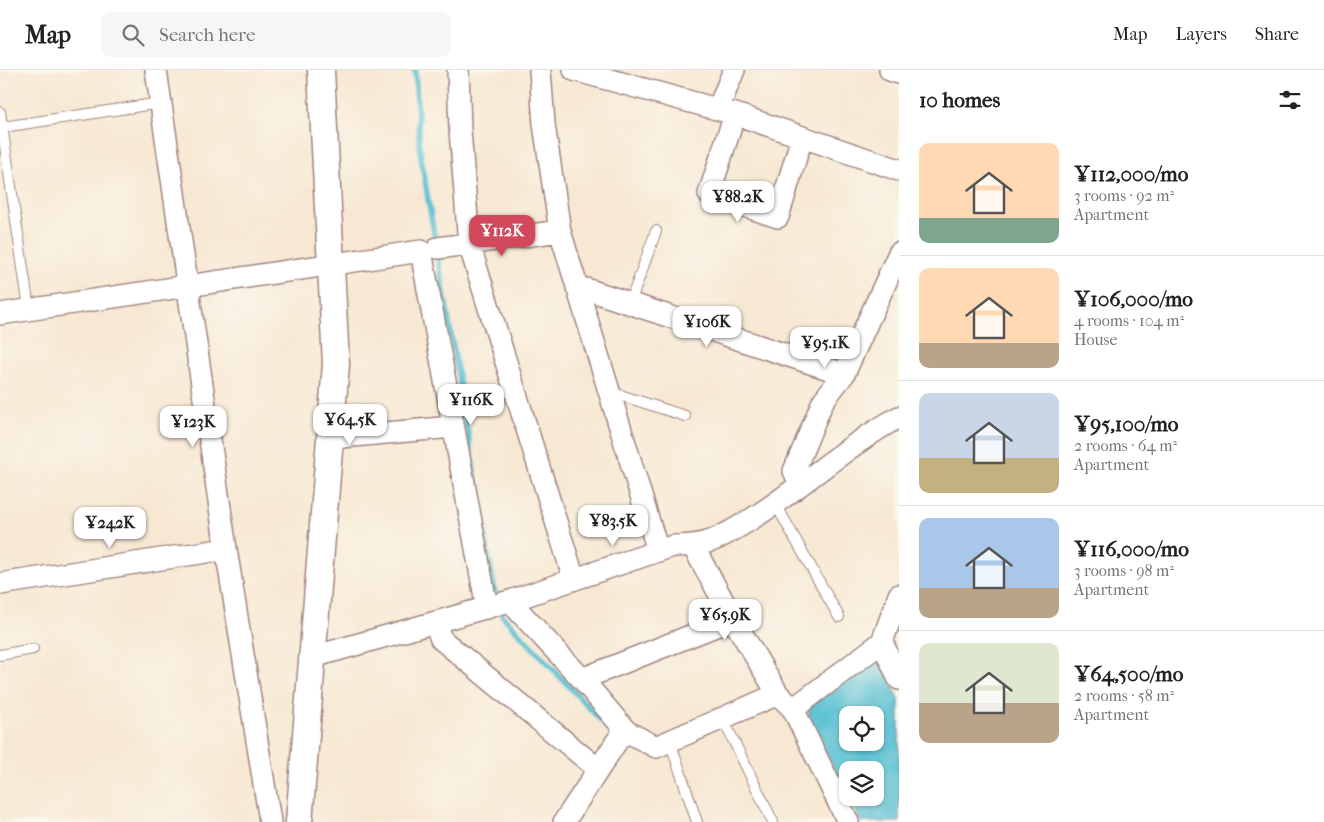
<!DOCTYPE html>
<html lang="en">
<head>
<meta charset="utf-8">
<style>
	:root { --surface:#fff; --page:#f6f6f6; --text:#222; --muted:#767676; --line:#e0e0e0; --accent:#d1495b }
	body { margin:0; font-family:"IM FELL French Canon",serif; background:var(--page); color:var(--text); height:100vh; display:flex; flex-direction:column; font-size:19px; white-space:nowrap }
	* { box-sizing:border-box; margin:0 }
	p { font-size:16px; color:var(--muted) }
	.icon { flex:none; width:28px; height:28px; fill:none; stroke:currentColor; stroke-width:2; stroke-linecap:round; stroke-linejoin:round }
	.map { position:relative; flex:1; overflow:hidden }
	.details { display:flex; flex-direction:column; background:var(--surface); width:425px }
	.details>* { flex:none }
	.buttons { position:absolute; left:839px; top:636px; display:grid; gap:10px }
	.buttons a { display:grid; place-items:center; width:45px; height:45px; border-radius:10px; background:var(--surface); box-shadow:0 1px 4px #0004; font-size:25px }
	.price { position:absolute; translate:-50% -42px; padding:0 11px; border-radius:10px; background:#fff; color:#222; font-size:16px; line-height:32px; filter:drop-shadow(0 1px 2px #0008) }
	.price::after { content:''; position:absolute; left:50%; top:30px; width:15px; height:11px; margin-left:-8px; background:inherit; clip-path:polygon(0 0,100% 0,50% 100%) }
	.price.on { background:var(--accent); color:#fff }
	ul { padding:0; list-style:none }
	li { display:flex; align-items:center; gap:15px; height:125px; padding:0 20px }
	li+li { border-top:1px solid var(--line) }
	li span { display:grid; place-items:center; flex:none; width:140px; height:100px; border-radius:10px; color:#555 }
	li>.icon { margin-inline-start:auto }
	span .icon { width:60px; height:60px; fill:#fffc; stroke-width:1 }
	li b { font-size:21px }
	h2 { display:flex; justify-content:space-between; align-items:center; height:60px; padding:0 20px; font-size:21px }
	header { display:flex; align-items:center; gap:30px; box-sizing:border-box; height:70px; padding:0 25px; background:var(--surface); border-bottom:1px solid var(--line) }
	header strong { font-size:24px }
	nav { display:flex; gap:28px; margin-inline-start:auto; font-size:18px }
	.search { width:350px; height:45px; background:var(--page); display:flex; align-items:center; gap:12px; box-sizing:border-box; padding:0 18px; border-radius:10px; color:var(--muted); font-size:19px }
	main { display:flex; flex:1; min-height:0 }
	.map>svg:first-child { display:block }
</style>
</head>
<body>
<header>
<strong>Map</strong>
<div class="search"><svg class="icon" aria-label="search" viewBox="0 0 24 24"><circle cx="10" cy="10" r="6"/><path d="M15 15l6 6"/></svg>Search here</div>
<nav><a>Map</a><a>Layers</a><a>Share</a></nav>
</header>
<main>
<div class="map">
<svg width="899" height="752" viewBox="0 0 899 752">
	<rect width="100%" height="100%" fill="#fbf7ec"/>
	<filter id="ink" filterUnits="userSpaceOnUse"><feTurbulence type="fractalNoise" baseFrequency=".02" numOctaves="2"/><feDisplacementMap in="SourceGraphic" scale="10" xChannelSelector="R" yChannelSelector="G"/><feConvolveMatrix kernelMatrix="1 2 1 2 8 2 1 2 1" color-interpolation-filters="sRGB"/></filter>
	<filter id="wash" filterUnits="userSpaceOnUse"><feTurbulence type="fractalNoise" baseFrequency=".0096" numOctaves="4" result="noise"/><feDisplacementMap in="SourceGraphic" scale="20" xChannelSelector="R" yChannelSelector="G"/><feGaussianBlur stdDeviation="1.12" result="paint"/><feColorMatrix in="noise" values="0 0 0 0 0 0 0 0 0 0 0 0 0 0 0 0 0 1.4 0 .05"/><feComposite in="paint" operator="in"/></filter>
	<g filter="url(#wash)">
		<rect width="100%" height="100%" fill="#f7e8d3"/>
		<path fill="#56bfd2" stroke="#506f7e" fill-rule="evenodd" d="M872 586 880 588 899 630V752H861L849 728H875V700H848L847 725 809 648V637ZM848 645H875V672H848Z"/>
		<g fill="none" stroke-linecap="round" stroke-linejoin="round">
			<path stroke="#56bfd2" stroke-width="5.5" d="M415 0 420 82 495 522
				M502 545 609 659"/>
		</g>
	</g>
	<g filter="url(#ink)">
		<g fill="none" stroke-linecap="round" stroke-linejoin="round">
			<g stroke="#a0847f" stroke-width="12">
				<path id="service" d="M0 42 29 239
					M3 57 160 33
					M630 233 656 161
					M609 327 620 325 685 346
					M775 433 839 547
					M0 585 33 579
					M723 649 773 752
					M670 671 697 752"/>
			</g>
			<g stroke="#a0847f" stroke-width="24">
				<path id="minor" d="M156 0 226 479 270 751
					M458 0 460 60 469 174 574 509
					M540 0 544 54 560 161 658 481
					M574 0 735 44 899 100
					M890 0 899 3
					M718 39 734 0
					M735 44 709 124 778 147 802 67
					M438 178 560 161
					M577 218 586 219 844 304
					M0 244 421 181 487 538
					M330 368 453 357
					M800 414 794 401 823 331 844 304 899 183
					M693 476 733 549 778 624 793 639 848 752
					M0 514 226 479
					M513 530 517 539 582 609 626 661 656 677 778 624
					M435 553 441 569 598 699
					M882 572 899 609
					M313 587 513 530 673 476C688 476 704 475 718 468 783 436 836 381 899 347
					M582 609 733 549
					M793 639 882 572 899 525
					M564 752 617 671 626 661"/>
			</g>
			<g stroke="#a0847f" stroke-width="29">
				<path id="tertiary" d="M299 752 336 294 321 0"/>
			</g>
			<use href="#service" stroke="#fff" stroke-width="10"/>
			<use href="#minor" stroke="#fff" stroke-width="21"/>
			<use href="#tertiary" stroke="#fff" stroke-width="26"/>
		</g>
	</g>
</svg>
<div class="buttons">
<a><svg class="icon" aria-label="locate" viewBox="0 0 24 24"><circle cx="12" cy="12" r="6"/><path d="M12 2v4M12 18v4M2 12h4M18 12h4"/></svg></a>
<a><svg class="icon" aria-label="layers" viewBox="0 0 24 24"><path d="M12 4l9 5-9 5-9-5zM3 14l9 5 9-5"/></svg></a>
</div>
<b class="price" style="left:738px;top:153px">¥88.2K</b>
<b class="price on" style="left:502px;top:187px">¥112K</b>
<b class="price" style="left:707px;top:278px">¥106K</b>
<b class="price" style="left:825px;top:299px">¥95.1K</b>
<b class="price" style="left:471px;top:356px">¥116K</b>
<b class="price" style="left:350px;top:376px">¥64.5K</b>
<b class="price" style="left:193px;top:378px">¥123K</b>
<b class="price" style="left:613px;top:477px">¥83.5K</b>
<b class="price" style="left:110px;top:479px">¥242K</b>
<b class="price" style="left:725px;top:571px">¥65.9K</b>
</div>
<section class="details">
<h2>10 homes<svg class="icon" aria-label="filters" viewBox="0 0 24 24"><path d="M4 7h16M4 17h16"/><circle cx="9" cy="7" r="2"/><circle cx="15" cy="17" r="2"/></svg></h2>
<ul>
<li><span style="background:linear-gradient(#ffd9b3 75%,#7fa58c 0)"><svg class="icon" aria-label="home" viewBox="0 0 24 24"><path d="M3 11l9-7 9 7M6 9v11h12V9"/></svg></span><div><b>¥112,000/mo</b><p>3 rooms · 92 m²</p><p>Apartment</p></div></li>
<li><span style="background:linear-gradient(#ffd9b3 75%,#b9a48a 0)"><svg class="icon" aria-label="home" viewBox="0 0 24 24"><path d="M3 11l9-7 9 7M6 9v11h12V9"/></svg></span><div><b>¥106,000/mo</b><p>4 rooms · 104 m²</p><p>House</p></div></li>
<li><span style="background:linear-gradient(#c9d6e8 65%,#c2b280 0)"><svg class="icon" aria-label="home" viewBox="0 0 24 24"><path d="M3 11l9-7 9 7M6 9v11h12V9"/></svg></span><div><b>¥95,100/mo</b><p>2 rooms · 64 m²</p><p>Apartment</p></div></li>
<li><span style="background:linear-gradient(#a9c7e8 70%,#b9a48a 0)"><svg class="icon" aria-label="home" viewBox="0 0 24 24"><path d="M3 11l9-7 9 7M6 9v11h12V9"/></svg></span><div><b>¥116,000/mo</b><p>3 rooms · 98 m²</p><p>Apartment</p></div></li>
<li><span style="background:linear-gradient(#dfe7d0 60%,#b9a48a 0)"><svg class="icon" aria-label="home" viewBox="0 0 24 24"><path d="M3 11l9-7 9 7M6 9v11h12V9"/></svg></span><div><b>¥64,500/mo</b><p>2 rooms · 58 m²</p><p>Apartment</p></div></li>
</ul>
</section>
</main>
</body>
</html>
